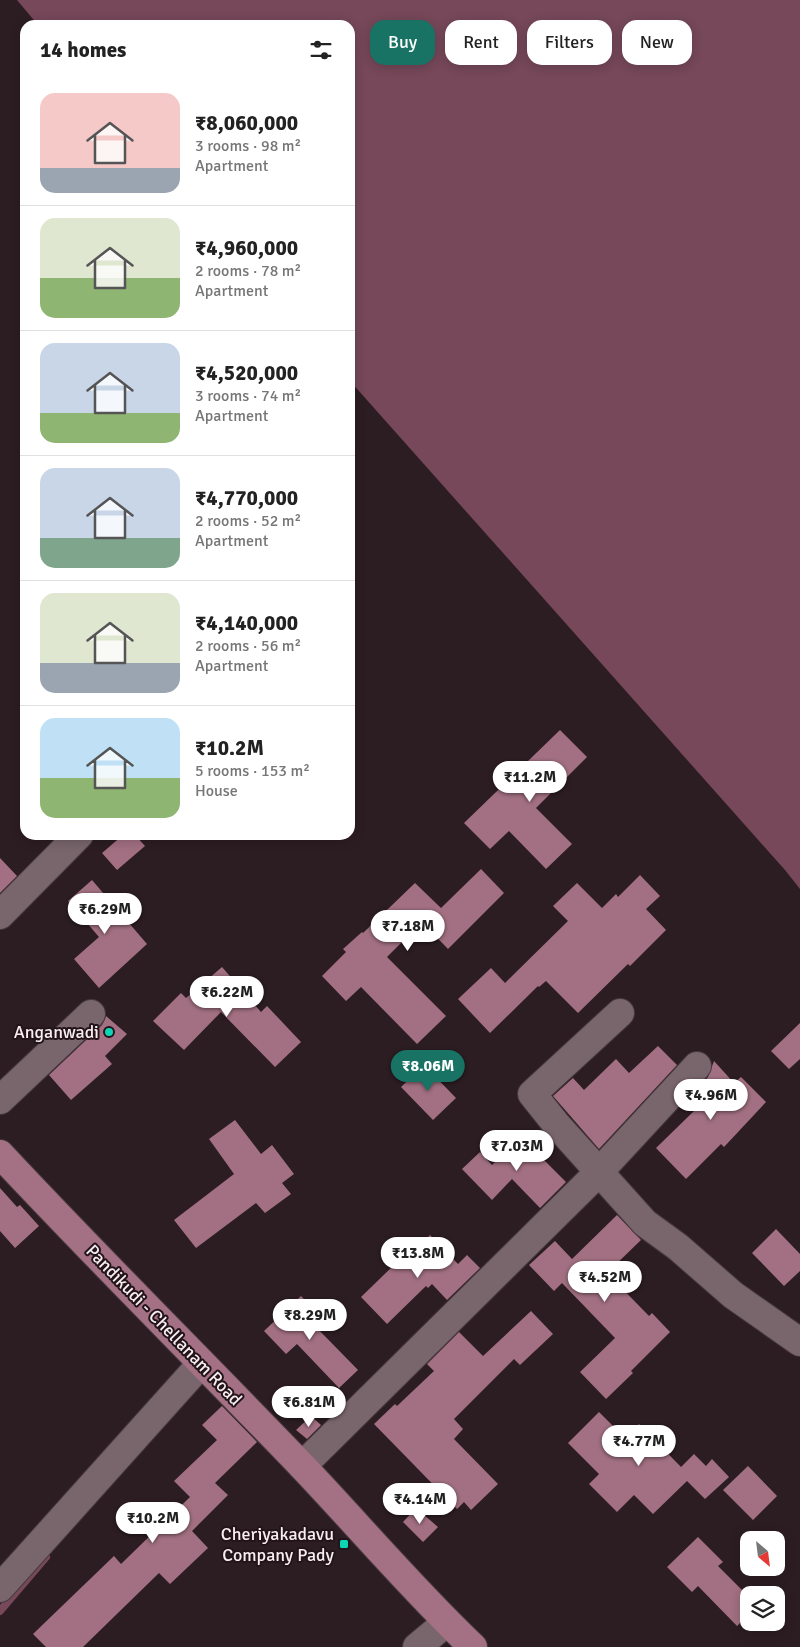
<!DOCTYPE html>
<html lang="en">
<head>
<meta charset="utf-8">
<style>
	:root { --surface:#fff; --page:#f2f2f2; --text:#222; --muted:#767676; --line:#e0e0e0; --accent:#187364 }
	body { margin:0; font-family:Signika,sans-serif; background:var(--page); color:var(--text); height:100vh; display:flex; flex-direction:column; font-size:19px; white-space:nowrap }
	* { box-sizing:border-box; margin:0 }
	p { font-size:16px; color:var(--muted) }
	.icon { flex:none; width:28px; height:28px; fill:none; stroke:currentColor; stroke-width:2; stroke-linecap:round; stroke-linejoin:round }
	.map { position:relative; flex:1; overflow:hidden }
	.drawer { position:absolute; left:20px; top:20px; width:335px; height:820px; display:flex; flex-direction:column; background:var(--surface); border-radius:15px; box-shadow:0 2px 12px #0003 }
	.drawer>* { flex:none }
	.guide { position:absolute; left:370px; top:20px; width:355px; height:45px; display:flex; gap:10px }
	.needle { width:32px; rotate:152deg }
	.tools { position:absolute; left:740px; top:1531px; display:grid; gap:10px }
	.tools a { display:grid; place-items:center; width:45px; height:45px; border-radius:10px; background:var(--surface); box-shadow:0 2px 12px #0003; font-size:25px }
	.price { position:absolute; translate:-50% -42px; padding:0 11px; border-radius:18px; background:#fff; color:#222; font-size:16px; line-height:32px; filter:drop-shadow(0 1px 2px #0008) }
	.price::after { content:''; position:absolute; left:50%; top:30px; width:15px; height:11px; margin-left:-8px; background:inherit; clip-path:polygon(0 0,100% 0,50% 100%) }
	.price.on { background:var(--accent); color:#fff }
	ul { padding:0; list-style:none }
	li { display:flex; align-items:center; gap:15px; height:125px; padding:0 20px }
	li+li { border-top:1px solid var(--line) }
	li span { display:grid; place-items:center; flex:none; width:140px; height:100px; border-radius:15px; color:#555 }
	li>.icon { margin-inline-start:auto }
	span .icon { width:60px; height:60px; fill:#fffc; stroke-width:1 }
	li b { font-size:21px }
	h2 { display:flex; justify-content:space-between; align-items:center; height:60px; padding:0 20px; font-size:21px }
	.pill { padding:0 18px; border-radius:15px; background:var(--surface); box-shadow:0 2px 12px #0003; font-size:18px; line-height:45px }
	.pill.on { background:var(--accent); color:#fff }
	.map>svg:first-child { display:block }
</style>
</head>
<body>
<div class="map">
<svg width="800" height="1647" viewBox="0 0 800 1647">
	<rect width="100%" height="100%" fill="#2c1d22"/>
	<path fill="#764859" d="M17 0H800V889L785 870 350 381V25H38Z"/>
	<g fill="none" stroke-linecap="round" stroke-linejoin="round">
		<path stroke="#764859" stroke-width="8" d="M0 1611 46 1557"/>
	</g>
	<path fill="#a27082" d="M560 730 587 757 536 808 572 844 546 869 509 831 490 849 464 823Z
		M123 835H135L145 846 117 870 102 853Z
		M0 858 17 876 0 893Z
		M481 869 504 893 448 949 422 922 387 957 446 1016 417 1044 361 987 346 1001 322 976 346 952 343 949 362 932 363 933 415 883 441 908Z
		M640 875 660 896 646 909 666 930 630 966 628 964 578 1013 546 981 539 987 538 986 490 1033 458 999 491 968 505 983 568 921 553 906 577 883 602 908 616 894 618 897Z
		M92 880 147 944 99 988 74 959 99 937 68 901Z
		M222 967 261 1012 267 1006 301 1042 275 1067 221 1012 184 1050 153 1021 181 993 186 998Z
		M106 1016 127 1034 105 1056 112 1064 71 1100 49 1075 102 1025Z
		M800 1023V1059L789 1069 771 1051Z
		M658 1046 677 1065 599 1149 553 1096 573 1078 584 1090 616 1059 629 1073Z
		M714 1061 734 1083 741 1077 766 1102 724 1147 721 1144 686 1179 656 1148 694 1111 685 1102 708 1077Z
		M424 1065 456 1098 433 1120 401 1087Z
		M235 1120 261 1154 272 1145 294 1174 282 1183 291 1194 265 1213 256 1203 196 1248 174 1220 234 1174 209 1139Z
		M525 1133 542 1149 537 1153 566 1182 540 1208 512 1179 492 1200 462 1169 480 1152 492 1165Z
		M0 1188 17 1207 20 1205 39 1226 15 1248 0 1231Z
		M617 1215 641 1240 607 1273 649 1316 652 1313 670 1332 631 1371 633 1373 606 1399 580 1372 615 1338 562 1283 554 1291 529 1265 555 1241 572 1259Z
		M776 1229 800 1254V1271L784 1286 752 1253Z
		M430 1235 458 1264 467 1255 480 1268 447 1300 432 1284 428 1288 426 1286 387 1324 361 1297 394 1265 397 1268Z
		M301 1296 323 1319 315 1326 358 1370 339 1388 297 1344 286 1354 264 1331Z
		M531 1311 553 1334 520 1365 514 1359 454 1419 463 1429 454 1439 498 1484 471 1510 464 1502 457 1509 374 1424 395 1404 397 1406 434 1371 427 1364 459 1332 483 1356Z
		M222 1406 257 1442 215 1483 228 1495 192 1531 208 1548 170 1584 159 1573 83 1647H46L33 1634 114 1556 121 1564 190 1497 174 1481 217 1440 202 1425Z
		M599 1412 625 1438 639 1424 681 1467 694 1454 706 1466 712 1459 729 1477 705 1499 687 1481 653 1514 634 1495 617 1512 589 1484 599 1474 568 1443Z
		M311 1416 321 1425 307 1439 296 1430Z
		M748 1466 777 1496 753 1520 723 1490Z
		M416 1508 438 1527 423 1542 403 1522Z
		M698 1537 723 1562 718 1566 749 1597V1614L737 1626 698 1586 692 1592 667 1567Z"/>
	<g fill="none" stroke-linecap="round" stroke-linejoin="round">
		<g stroke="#463a3e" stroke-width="30">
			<path id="minor" d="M0 915 79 835
				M620 1013 532 1094 556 1124 645 1223 678 1247 733 1295 800 1342
				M0 1100 91 1014
				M302 1466 599 1172 697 1066
				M0 1588 201 1364
				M417 1647 447 1622"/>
		</g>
		<g stroke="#463a3e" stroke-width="30">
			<path id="major" d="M0 1154C99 1260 202 1362 302 1466 359 1526 413 1590 473 1647"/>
		</g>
		<use href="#minor" stroke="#79666c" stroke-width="28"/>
		<use href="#major" stroke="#a47083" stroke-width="28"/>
	</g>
	<g fill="#0cd5b5" stroke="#221419" stroke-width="2">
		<circle cx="109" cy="1032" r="5"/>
		<rect x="339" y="1539" width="10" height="10" rx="2.5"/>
	</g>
	<g text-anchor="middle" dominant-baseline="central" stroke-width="4" stroke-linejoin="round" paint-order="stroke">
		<g font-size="18" fill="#f8edf1" stroke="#221419" text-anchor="end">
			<text x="99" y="1032">Anganwadi</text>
			<text x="334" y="1534">Cheriyakadavu<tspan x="334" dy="21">Company Pady</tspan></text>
		</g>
		<g font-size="18" fill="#f8edf1" stroke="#221419">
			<text transform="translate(164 1325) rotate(46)">Pandikudi - Chellanam Road</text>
		</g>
	</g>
</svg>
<div class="tools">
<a><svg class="needle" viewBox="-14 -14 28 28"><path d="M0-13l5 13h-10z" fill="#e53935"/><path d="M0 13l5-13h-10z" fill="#767676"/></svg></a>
<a><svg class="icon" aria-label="layers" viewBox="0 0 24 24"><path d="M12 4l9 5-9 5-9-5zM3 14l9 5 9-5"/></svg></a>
</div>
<b class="price" style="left:530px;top:803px">₹11.2M</b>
<b class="price" style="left:105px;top:935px">₹6.29M</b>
<b class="price" style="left:408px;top:952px">₹7.18M</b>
<b class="price" style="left:227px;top:1018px">₹6.22M</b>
<b class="price on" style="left:428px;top:1092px">₹8.06M</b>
<b class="price" style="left:711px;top:1121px">₹4.96M</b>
<b class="price" style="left:517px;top:1172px">₹7.03M</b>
<b class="price" style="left:418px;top:1279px">₹13.8M</b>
<b class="price" style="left:605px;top:1303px">₹4.52M</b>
<b class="price" style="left:310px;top:1341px">₹8.29M</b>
<b class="price" style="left:309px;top:1428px">₹6.81M</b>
<b class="price" style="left:639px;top:1467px">₹4.77M</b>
<b class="price" style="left:420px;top:1525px">₹4.14M</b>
<b class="price" style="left:153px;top:1544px">₹10.2M</b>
<div class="guide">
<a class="pill on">Buy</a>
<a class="pill">Rent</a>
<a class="pill">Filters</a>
<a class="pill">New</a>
</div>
<section class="drawer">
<h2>14 homes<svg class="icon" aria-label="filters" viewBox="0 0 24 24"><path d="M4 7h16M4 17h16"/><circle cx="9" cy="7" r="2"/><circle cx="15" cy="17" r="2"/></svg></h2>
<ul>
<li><span style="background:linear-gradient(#f6c9c9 75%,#9aa5b1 0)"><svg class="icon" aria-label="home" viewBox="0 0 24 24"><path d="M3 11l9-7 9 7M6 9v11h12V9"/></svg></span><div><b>₹8,060,000</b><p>3 rooms · 98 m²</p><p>Apartment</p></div></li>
<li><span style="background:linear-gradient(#dfe7d0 60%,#8fb573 0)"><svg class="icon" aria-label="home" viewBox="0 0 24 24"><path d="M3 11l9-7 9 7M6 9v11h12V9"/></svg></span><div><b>₹4,960,000</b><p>2 rooms · 78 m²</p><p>Apartment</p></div></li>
<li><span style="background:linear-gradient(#c9d6e8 70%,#8fb573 0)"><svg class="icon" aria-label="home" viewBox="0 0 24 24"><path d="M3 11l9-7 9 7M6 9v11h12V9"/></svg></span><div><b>₹4,520,000</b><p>3 rooms · 74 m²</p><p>Apartment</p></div></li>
<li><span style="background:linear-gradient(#c9d6e8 70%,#7fa58c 0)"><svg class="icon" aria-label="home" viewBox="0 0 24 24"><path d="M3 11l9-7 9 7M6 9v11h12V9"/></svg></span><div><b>₹4,770,000</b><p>2 rooms · 52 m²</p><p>Apartment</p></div></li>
<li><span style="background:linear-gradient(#dfe7d0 70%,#9aa5b1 0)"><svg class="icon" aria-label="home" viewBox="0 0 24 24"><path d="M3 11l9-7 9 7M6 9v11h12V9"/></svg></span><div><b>₹4,140,000</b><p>2 rooms · 56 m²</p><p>Apartment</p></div></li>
<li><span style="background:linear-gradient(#bfe0f5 60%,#8fb573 0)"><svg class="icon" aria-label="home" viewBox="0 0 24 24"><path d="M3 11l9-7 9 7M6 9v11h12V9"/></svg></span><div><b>₹10.2M</b><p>5 rooms · 153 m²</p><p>House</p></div></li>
</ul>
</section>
</div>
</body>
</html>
